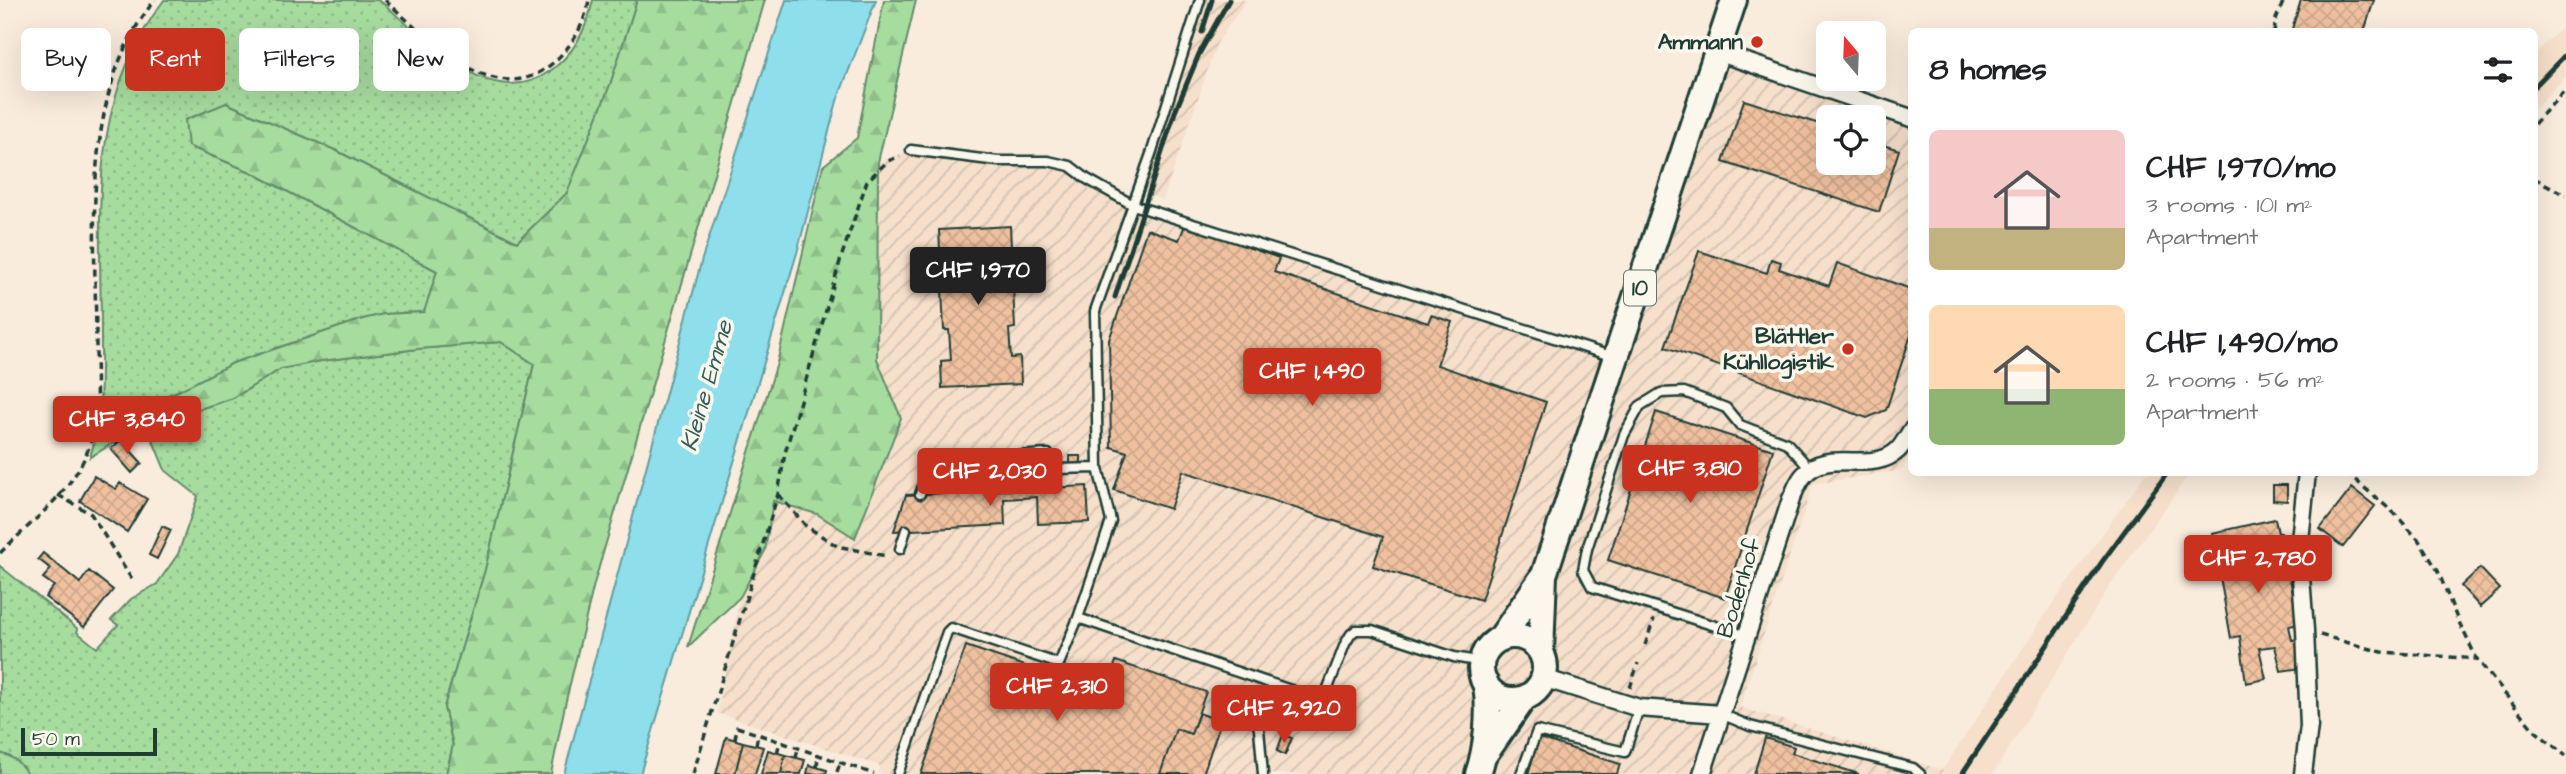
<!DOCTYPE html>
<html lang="en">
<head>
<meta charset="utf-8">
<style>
	:root { --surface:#fff; --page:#f6f6f6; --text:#202124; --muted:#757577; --accent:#c8321e }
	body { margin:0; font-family:"Architects Daughter",sans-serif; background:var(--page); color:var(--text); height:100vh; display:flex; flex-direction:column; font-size:26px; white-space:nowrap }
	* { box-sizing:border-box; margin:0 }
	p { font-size:23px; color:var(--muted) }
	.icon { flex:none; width:38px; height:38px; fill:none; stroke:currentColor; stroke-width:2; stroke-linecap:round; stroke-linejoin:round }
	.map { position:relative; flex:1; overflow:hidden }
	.sheet { position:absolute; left:1908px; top:28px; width:630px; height:448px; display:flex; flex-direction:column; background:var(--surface); border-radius:10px; box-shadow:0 7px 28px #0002 }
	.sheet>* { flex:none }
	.hud { position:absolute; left:21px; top:28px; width:665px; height:63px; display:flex; gap:14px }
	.needle { width:46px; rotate:341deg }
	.buttons { position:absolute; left:1816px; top:21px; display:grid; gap:14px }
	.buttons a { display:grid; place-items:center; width:70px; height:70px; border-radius:10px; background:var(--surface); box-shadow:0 7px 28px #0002; font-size:35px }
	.scale { position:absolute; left:21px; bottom:18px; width:136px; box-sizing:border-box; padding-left:7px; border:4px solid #1f3d34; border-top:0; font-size:19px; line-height:24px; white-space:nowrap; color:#1f3d34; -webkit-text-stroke:5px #fbf7ec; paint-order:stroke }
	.price { position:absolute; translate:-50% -60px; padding:0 16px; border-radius:7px; background:var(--accent); color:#fff; font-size:23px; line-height:46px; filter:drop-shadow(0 2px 4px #0008) }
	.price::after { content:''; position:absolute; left:50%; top:42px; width:21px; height:16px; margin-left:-10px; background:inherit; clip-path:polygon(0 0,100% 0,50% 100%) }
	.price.on { background:#222; color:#fff }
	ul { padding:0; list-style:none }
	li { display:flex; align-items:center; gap:21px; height:175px; padding:0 21px }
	li span { display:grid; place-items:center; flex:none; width:196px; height:140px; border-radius:10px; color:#555 }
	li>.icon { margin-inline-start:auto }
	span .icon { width:84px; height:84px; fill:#fffc; stroke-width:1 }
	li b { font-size:30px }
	h2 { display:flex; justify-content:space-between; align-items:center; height:84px; padding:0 21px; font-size:30px }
	.tag { padding:0 24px; border-radius:10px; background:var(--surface); box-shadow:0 7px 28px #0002; font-size:24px; line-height:63px }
	.tag.on { background:var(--accent); color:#fff }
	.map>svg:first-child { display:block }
</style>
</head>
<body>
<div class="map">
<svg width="2566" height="774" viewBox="0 0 2566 774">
	<defs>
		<pattern id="industrial-furrows" width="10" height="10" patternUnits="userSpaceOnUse" patternTransform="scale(1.75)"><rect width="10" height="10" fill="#f6dfcb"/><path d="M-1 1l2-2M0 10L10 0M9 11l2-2" fill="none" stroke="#d2c0af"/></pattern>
		<pattern id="grass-dots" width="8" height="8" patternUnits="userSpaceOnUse" patternTransform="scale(1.75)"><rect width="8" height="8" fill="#a7dc9f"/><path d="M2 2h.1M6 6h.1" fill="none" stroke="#8fbe8a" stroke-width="1.8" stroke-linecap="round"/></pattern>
		<pattern id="forest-firs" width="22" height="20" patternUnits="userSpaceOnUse" patternTransform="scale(1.75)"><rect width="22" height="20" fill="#a7dc9f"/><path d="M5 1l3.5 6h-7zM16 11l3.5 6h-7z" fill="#8fbe8a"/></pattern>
		<pattern id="building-cross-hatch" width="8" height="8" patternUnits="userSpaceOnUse" patternTransform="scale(1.75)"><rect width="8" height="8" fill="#f0c1a0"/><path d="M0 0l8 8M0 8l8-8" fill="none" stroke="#cda78a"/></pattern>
	</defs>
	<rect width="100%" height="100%" fill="#f9ecdd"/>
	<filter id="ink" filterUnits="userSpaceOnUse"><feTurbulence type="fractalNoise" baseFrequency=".0143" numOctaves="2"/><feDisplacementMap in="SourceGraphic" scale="14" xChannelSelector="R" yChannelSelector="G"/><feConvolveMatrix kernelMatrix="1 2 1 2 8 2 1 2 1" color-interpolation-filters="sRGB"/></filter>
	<g filter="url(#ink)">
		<path fill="#f6dfcb" d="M2566 23V76L2534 110V55Z
			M2146 473H2190L2111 584 1993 774H1940L2049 609Z"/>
		<path fill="url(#industrial-furrows)" fill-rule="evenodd" d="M1194 0H1246L1217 43 1163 200 1136 190Z
			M1717 52 1911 118V449L1902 470 1813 484 1740 707 1943 770 1940 774H878L880 766 717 713 740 597 765 551 773 501 817 514 901 418 877 359 878 162 911 150 1070 166 1133 205 1616 358ZM1829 117H1874V163H1829Z"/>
		<path fill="url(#grass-dots)" stroke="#638c6a" stroke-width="2" d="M164 0C219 0 274 0 329 0 341 0 367 0 377 0 386 3 395 15 402 20 441 53 496 110 550 71 574 54 587 29 593 0H637L610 85 567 193 517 242 337 151 226 103 188 146 251 172 437 271 425 312 384 314 363 319 233 363 198 383 167 395 135 425 137 429 90 457C103 417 101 376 101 335 101 213 86 104 164 0Z
			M501 342 534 364 485 570 444 707 453 745 446 774H27C21 763 12 756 0 753V566L78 629 77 632 97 648 118 625 111 620 131 599 157 584 178 554 198 496 165 470 147 426 233 398 281 369 321 361 418 349Z"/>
		<path fill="url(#forest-firs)" stroke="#638c6a" stroke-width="2" d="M637 0H765L594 584 565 705 551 774H446L453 745 444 707 485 570 534 364 501 342 418 349 321 361 281 369 233 398 147 426 146 424 137 429 135 420 141 410 233 363 363 319 384 314 424 312 437 271 251 172 188 146 185 120 226 103 337 151 517 242 567 193 610 85Z
			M884 0H916L878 162 877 359 901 418 855 538 817 514 773 501 765 551 740 597 688 647 777 363 823 166 857 138Z
			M0 753C12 756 21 763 27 774H0Z"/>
		<path fill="#8edeeb" stroke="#629ea2" stroke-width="2" d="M786 0H876L837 101 797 253 640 774H564L702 259Z"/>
		<path fill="url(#building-cross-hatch)" stroke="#1f3d34" stroke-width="2" d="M2301 0H2374L2364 32H2291Z
			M1744 100 1829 127V163H1874V142L1899 150 1879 212 1723 162Z
			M1185 225 1279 258 1274 272 1428 323 1431 315 1452 322 1437 365 1546 402 1481 600 1373 566 1383 537 1183 471 1170 509 1114 490 1127 452 1111 447 1109 340 1147 229 1179 240Z
			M1010 226 1015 328 1009 329 1011 358 1020 357 1021 384 942 388 941 361 951 360 949 330H944L939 230Z
			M1699 251 1767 273 1771 259 1781 262 1779 269 1829 286 1837 263 1911 289V335L1886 410 1867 418 1665 347Z
			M1656 412 1773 450 1725 598 1608 560Z
			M121 440 142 463 132 473 111 449Z
			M1070 456H1081V465H1070Z
			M94 476 116 489 120 483 147 499 127 532 80 501Z
			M2273 485H2287V501L2273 500Z
			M1087 486 1089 522 1038 524 1037 497 1004 499 1005 525 894 531 906 495Z
			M2352 488 2375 506 2343 547 2320 529Z
			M2275 519 2278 533H2281L2299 624 2289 626 2292 640 2298 639 2302 668 2281 671 2275 646 2259 648 2266 679 2246 683 2240 636 2231 638 2212 533Z
			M162 526 171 530 157 559 149 555Z
			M43 553 80 583 89 571 113 590 84 627 45 597 54 586 43 578 51 569 38 559Z
			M2480 568 2500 589 2480 607 2461 586Z
			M966 646 1028 667 1024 677 1102 704 1116 661 1206 692 1191 734 1176 729 1160 774H921Z
			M1199 713 1221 721 1203 774H1160L1176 729 1191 734Z
			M1283 735 1292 738 1285 755 1277 751Z
			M726 737 743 742 735 774H716Z
			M1539 738 1620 764 1617 774H1528Z
			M1765 738 1794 747 1792 753 1859 774H1754Z
			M743 742 763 747 755 774H735Z
			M768 750 785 755 781 774H761Z
			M785 755 805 760 801 774H781Z
			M809 765 827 770 826 774H807Z"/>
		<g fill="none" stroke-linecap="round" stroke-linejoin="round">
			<g stroke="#1f3d34" stroke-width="13">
				<path id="lane" d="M911 150 998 161H1048L1070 166 1087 179 1133 205 1614 357
					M926 479 1047 473 1057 469
					M920 494 932 461 1048 454 1057 469 1098 468
					M900 549 906 530
					M1078 618 1323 701 1345 644 1351 634 1356 630H1372L1454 657 1482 662
					M1747 636 1592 587 1583 570 1587 549 1624 435 1640 406 1661 393 1684 392 1726 408 1740 425 1787 443 1810 469
					M1721 714 1750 726 1913 768 1920 774
					M1244 715 1256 720 1259 729 1263 774
					M898 774 947 632 951 628 1059 664 1078 618 1111 521 1098 468 1095 311 1151 154 1200 0
					M1521 774 1537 731 1625 752 1639 708"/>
			</g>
			<g stroke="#1f3d34" stroke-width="21">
				<path id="street" d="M1717 52 1911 118
					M1543 678 1639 708 1721 714
					M1702 774 1791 499C1795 491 1798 481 1804 475 1828 447 1872 475 1898 450 1903 445 1907 437 1911 431
					M2303 774 2309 726 2305 630 2299 550 2307 472"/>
			</g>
			<g stroke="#1f3d34" stroke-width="30">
				<path id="primary" d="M1481 668a32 32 0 1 1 64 0a32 32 0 1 1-64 0Z
					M1500 639 1544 575 1734 0
					M1541 652 1544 575
					M1483 757 1524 698
					M1478 774C1487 747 1490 713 1486 684"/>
			</g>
			<path stroke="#1f3d34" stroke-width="3.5" stroke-dasharray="7 5" stroke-linecap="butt" d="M385 0C428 38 497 117 556 60 574 43 584 25 589 0
				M2274 32 2276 19 2284 0
				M2534 124 2566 89
				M2534 178 2566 195
				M2346 472 2394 513 2418 539 2438 571 2456 616 2477 659 2533 729 2566 756
				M778 494 806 526 837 546 886 556
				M58 495 91 514 134 583
				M0 553C32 521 76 489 90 444 99 414 96 374 96 343 96 230 79 93 155 0
				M2320 635 2382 652 2477 659
				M1645 645 1654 619
				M1630 688 1638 663
				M735 739 737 727 874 774
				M756 745 758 734
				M777 753 780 742
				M796 758 798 748
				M817 767 818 755
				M837 772 840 763
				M693 774 778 494 785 453 802 394 841 258 867 181 888 161 900 156"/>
			<use href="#lane" stroke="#fbf7ec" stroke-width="8"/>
			<use href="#street" stroke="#fbf7ec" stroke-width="16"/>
			<use href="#primary" stroke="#fbf7ec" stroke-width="24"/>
			<path stroke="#1f3d34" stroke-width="5" d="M1202 32 1212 0
				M2534 87 2566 54
				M1115 297 1175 112 1199 54 1229 0
				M1962 774 2102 562 2168 472"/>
		</g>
	</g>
	<g fill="#c8321e" stroke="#fbf7ec" stroke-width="2.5">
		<circle cx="1757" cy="42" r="7"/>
		<circle cx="1848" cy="349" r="7"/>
	</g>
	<g text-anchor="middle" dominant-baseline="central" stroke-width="7" stroke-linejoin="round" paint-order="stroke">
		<rect fill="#fbf7ec" stroke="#61756b" stroke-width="2" x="1624" y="270.5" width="32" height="35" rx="5"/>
		<g font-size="21" font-weight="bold" fill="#1f3d34">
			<text x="1640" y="288">10</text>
		</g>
		<g font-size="23" font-weight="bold" fill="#1f3d34" stroke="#fbf7ec" text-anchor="end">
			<text x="1743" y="42">Ammann</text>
			<text x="1834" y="336">Blättler<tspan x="1834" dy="26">Kühllogistik</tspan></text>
		</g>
		<g font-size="23" fill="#1f3d34" stroke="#fbf7ec">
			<text transform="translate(1739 588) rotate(-73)">Bodenhof</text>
		</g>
		<g font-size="24" font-style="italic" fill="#355d59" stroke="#fbf7ec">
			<text transform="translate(707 386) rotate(-74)">Kleine Emme</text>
		</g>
	</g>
</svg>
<div class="buttons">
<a><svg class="needle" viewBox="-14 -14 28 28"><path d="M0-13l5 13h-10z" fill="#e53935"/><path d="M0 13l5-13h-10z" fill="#757577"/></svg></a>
<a><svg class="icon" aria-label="locate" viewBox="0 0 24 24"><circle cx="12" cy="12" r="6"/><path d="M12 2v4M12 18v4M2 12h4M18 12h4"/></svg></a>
</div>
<div class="scale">50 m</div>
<b class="price on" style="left:978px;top:307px">CHF 1,970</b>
<b class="price" style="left:1312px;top:408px">CHF 1,490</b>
<b class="price" style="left:127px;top:456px">CHF 3,840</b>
<b class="price" style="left:1690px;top:505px">CHF 3,810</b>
<b class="price" style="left:990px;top:508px">CHF 2,030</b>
<b class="price" style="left:2258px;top:595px">CHF 2,780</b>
<b class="price" style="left:1057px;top:723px">CHF 2,310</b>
<b class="price" style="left:1284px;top:745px">CHF 2,920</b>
<div class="hud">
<a class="tag">Buy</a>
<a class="tag on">Rent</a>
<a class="tag">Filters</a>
<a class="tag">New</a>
</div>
<section class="sheet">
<h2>8 homes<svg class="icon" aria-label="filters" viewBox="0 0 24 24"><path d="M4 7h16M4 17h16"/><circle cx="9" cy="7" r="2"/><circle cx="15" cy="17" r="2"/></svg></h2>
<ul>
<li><span style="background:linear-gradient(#f6c9c9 70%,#c2b280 0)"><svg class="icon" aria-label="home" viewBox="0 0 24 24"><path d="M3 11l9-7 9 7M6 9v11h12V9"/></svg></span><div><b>CHF 1,970/mo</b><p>3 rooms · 101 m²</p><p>Apartment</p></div></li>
<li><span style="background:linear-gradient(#ffd9b3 60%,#8fb573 0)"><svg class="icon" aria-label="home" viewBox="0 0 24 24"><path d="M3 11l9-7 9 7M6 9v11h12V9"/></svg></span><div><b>CHF 1,490/mo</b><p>2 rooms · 56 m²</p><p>Apartment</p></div></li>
</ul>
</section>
</div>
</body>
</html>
